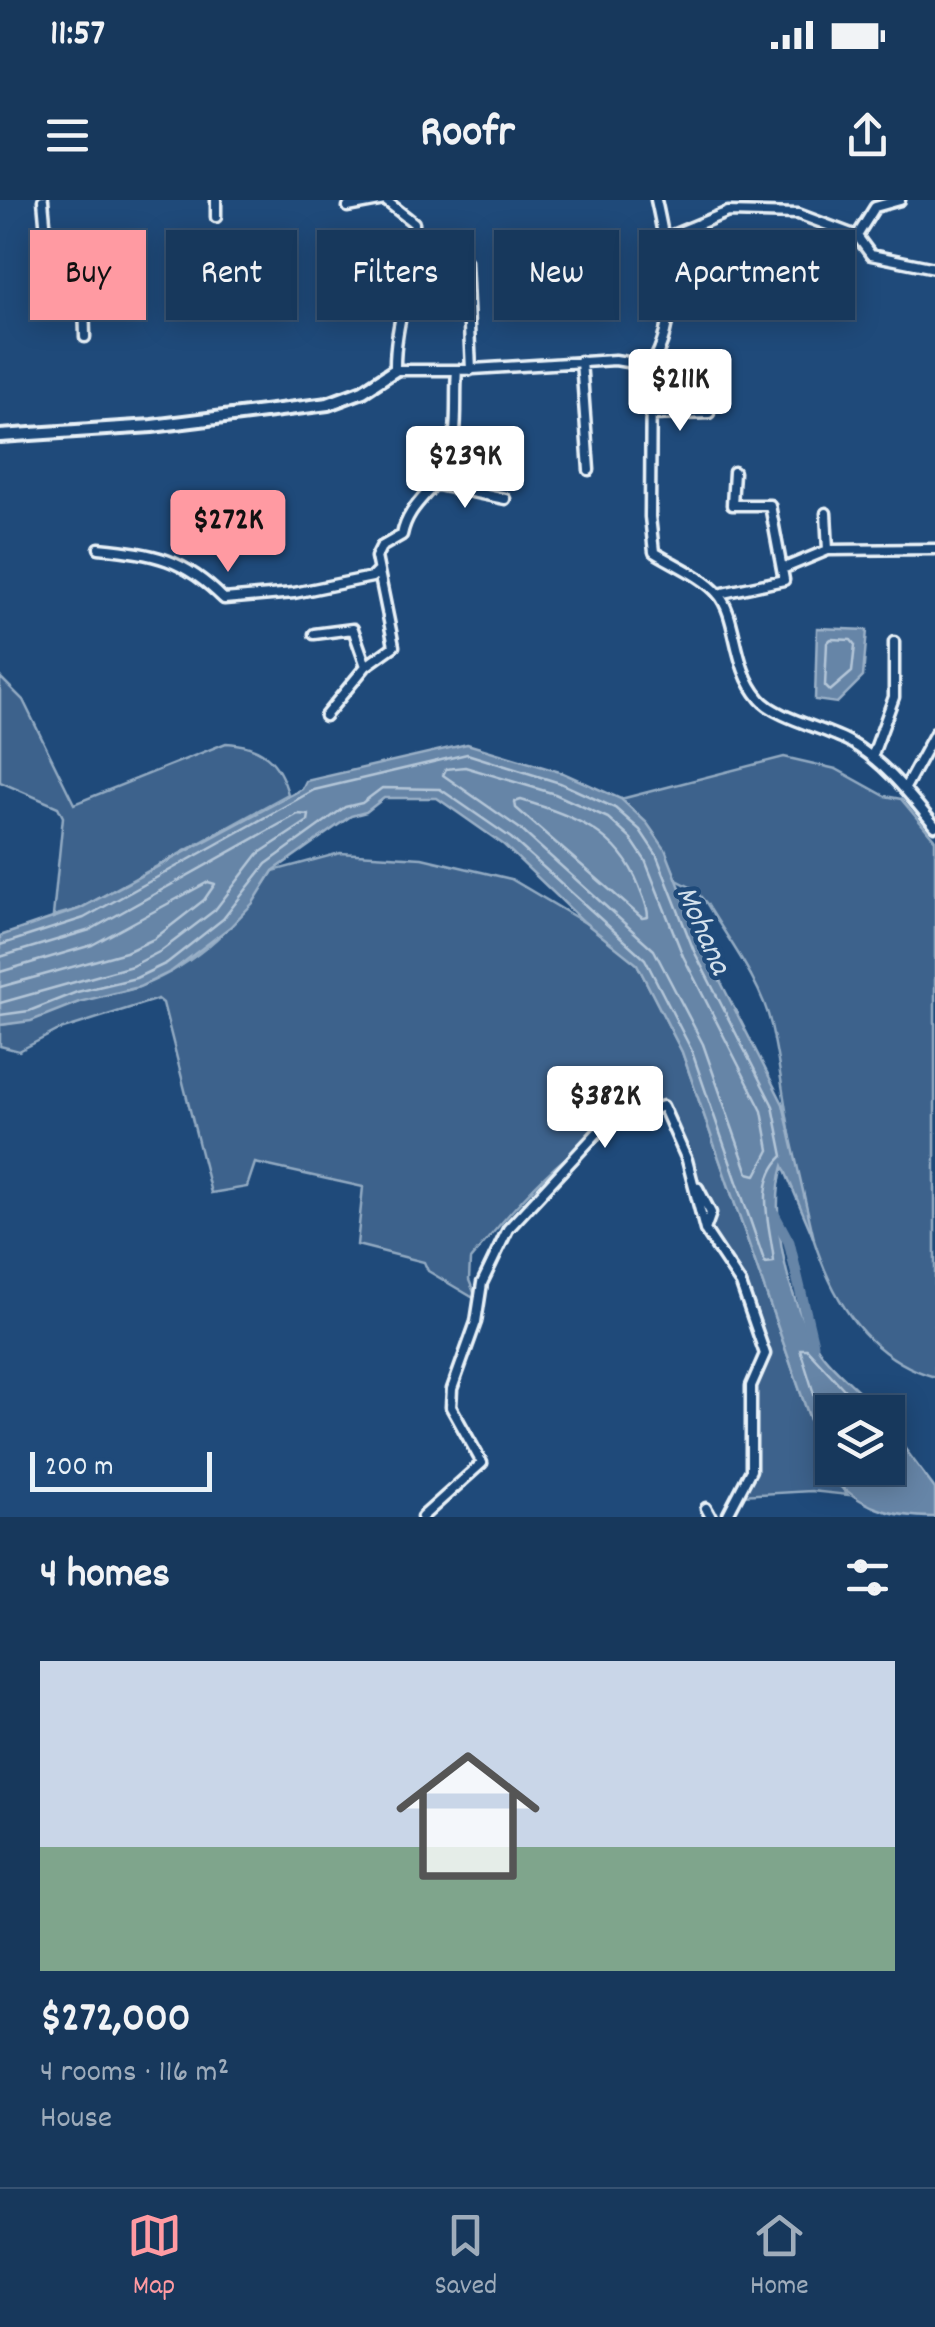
<!DOCTYPE html>
<html lang="en">
<head>
<meta charset="utf-8">
<style>
	:root { --surface:#17385c; --page:#203f62; --text:#f1f3f6; --muted:#9eacbb; --line:#365272; --accent:#ff9aa2 }
	body { margin:0; font-family:Dekko,sans-serif; background:var(--page); color:var(--text); height:100vh; display:flex; flex-direction:column; font-size:38px; white-space:nowrap }
	* { box-sizing:border-box; margin:0 }
	p { font-size:32px; color:var(--muted) }
	.icon { flex:none; width:55px; height:55px; fill:none; stroke:currentColor; stroke-width:2; stroke-linecap:round; stroke-linejoin:round }
	.map { position:relative; height:1317px; overflow:hidden }
	.drawer { display:flex; flex-direction:column; background:var(--surface); flex:1 }
	.drawer>* { flex:none }
	.top-card { position:absolute; left:30px; top:30px; width:875px; height:90px; display:flex; gap:20px }
	.controls { position:absolute; left:815px; top:1195px; display:grid; gap:20px }
	.controls a { display:grid; place-items:center; width:90px; height:90px; border-radius:0px; background:var(--surface); box-shadow:0 5px 25px #0003,0 0 0 2px var(--line); font-size:50px }
	.scale { position:absolute; left:30px; bottom:25px; width:182px; box-sizing:border-box; padding-left:10px; border:5px solid #e8f1f8; border-top:0; font-size:28px; line-height:35px; white-space:nowrap; color:#e8f1f8; -webkit-text-stroke:8px #1f4a7a; paint-order:stroke }
	.price { position:absolute; translate:-50% -85px; padding:0 22px; border-radius:10px; background:#fff; color:#222; font-size:32px; line-height:65px; filter:drop-shadow(0 2px 5px #0008) }
	.price::after { content:''; position:absolute; left:50%; top:60px; width:30px; height:22px; margin-left:-15px; background:inherit; clip-path:polygon(0 0,100% 0,50% 100%) }
	.price.current { background:var(--accent); color:#111 }
	ul { padding:0; list-style:none }
	li { display:grid; align-content:center; gap:20px; height:530px; padding:0 40px }
	li+li { border-top:2px solid var(--line) }
	li span { display:grid; place-items:center; height:310px; border-radius:0px; color:#555 }
	li>.icon { margin-inline-start:auto }
	span .icon { width:180px; height:180px; fill:#fffc; stroke-width:1 }
	li b { font-size:42px }
	h2 { display:flex; justify-content:space-between; align-items:center; height:120px; padding:0 40px; font-size:42px }
	.chip { padding:0 35px; border-radius:0px; background:var(--surface); box-shadow:0 5px 25px #0003,0 0 0 2px var(--line); font-size:35px; line-height:90px }
	.chip.current { background:var(--accent); color:#111 }
	.status { display:flex; justify-content:space-between; align-items:center; height:70px; padding:0 50px; background:var(--surface); direction:ltr }
	.status svg { height:28px; fill:currentColor }
	header { display:flex; justify-content:space-between; align-items:center; height:130px; padding:0 40px; background:var(--surface); font-size:45px; font-weight:700 }
	.tabs { display:flex; justify-content:space-around; align-items:center; height:140px; border-top:2px solid var(--line); background:var(--surface); font-size:28px; color:var(--muted) }
	.tabs a { display:grid; justify-items:center; gap:5px }
	.tabs .current { color:var(--accent) }
	.map>svg:first-child { display:block }
</style>
</head>
<body>
<div class="status"><b>11:57</b><svg viewBox="0 0 49 12"><path d="M0 12V9h3v3zM5 12V6h3v6zM10 12V3h3v9zM15 12V0h3v12zM26 1h20v11H26zM47 4h2v5h-2z"/></svg></div>
<header><svg class="icon" aria-label="menu" viewBox="0 0 24 24"><path d="M4 6h16M4 12h16M4 18h16"/></svg>Roofr<svg class="icon" aria-label="share" viewBox="0 0 24 24"><path d="M12 15V3M7 8l5-5 5 5M5 13v7h14v-7"/></svg></header>
<div class="map">
<svg width="935" height="1317" viewBox="0 0 935 1317">
	<rect width="100%" height="100%" fill="#1f4a7a"/>
	<filter id="ink" filterUnits="userSpaceOnUse"><feTurbulence type="fractalNoise" baseFrequency=".01" numOctaves="2"/><feDisplacementMap in="SourceGraphic" scale="20" xChannelSelector="R" yChannelSelector="G"/><feConvolveMatrix kernelMatrix="1 2 1 2 8 2 1 2 1" color-interpolation-filters="sRGB"/></filter>
	<g filter="url(#ink)">
		<path fill="#3c628c" stroke="#92aac2" stroke-width="2.5" d="M0 477 23 500 74 604 226 543C262 545 279 561 288 594L79 709 53 716 63 617 58 607 0 582Z
			M784 557 836 569 885 596 901 599 935 640V1177C796 1138 797 940 771 825 761 782 729 741 707 704L694 689 677 680C664 646 648 624 621 599Z
			M340 653 422 658 511 679 604 734 637 764 682 852 829 1274 848 1295 811 1291 741 1295 756 1257 754 1182 767 1158 737 1068 709 1029 712 1020 665 906 659 903C574 935 527 992 470 1060L469 1080 477 1100 428 1071 424 1062 357 1045 363 987 255 963 247 987 211 993 163 803 158 799 57 831 19 851 0 846V825C30 821 53 811 81 801 100 794 122 794 141 786 197 764 242 721 273 671Z"/>
		<path fill="#6685a7" stroke="#9ab0c7" stroke-width="2.5" d="M817 428 867 430 863 477 837 503 815 500Z
			M467 544 563 573 621 599 647 623 665 649 703 747 783 904 814 1039 783 966C768 1017 789 1106 820 1151 836 1174 861 1189 878 1212H832V1268H888V1226L935 1289V1317C890 1317 860 1308 829 1274L682 852 637 764 583 721 504 645 437 598H384L366 612 351 616 273 671 253 703 230 727 172 771 139 787 79 802 31 821 0 825V736L79 709 302 589 306 581Z"/>
		<g fill="none" stroke-linecap="round" stroke-linejoin="round">
			<path stroke="#b4c6d8" stroke-width="2.5" d="M831 439 851 440 855 445 852 472 830 491 825 486 827 443Z
				M465 567 555 594 608 618 631 639 645 660 683 756 762 911 769 950 756 975 748 973 703 844 654 750 519 628 443 575 446 569Z
				M521 600C573 615 619 633 639 686 643 697 648 706 648 717L642 718 516 608 515 602Z
				M0 745 84 718 314 590 467 554 560 583 615 608 640 630 656 654 694 751 773 906 783 956C753 984 771 1027 774 1062L765 1063 691 849 645 759 511 638 440 589 382 588 362 603 345 607 266 664 223 719 167 763 136 778 77 792 29 811 0 815
				M0 757 90 730 298 614 309 615 308 621 258 654 215 710 161 751 132 766 0 803
				M0 772 92 745 208 682 215 684 204 700 154 739 126 752 0 787
				M832 1252 800 1149H807L865 1212"/>
			<path stroke="#6685a7" stroke-width="11" d="M774 1014 789 1042 813 1144"/>
			<g stroke="#e8f1f8" stroke-width="15">
				<path id="minor" d="M43 0 48 55 111 54 117 60V98
					M216 0V17
					M348 7 385 0
					M857 36 875 7 900 0
					M665 38 728 12 798 14 857 36 871 55 935 68
					M414 52 442 51 457 41
					M83 56 85 137
					M466 61 471 170
					M581 161 589 270
					M651 166 650 317 654 352C673 364 704 377 718 394 738 417 732 467 760 499 776 518 824 528 848 541 885 562 909 594 935 626
					M457 170 615 160 651 166C681 117 668 54 656 0
					M650 215 709 213
					M433 284 505 299
					M99 348C155 354 183 358 224 399L294 393 372 377 377 372
					M828 350 935 349
					M782 369 828 350 826 313
					M718 394 784 380 770 305H732L734 272
					M314 434 353 429 366 466
					M325 516 366 466 394 446 376 357 381 347 402 335C408 305 430 295 444 270 461 241 454 203 457 170H395C394 119 416 76 414 23L385 0
					M872 557 894 497V442
					M905 588 935 533
					M698 988 711 1013 705 1030
					M706 1308 711 1317
					M422 1317 482 1263 451 1207 452 1189 476 1122 482 1083 508 1029 597 933 618 921 663 906 687 960 705 1030 741 1084 765 1154 751 1186V1270L728 1314"/>
			</g>
			<g stroke="#e8f1f8" stroke-width="18">
				<path id="secondary" d="M0 236 152 226 328 204 363 191 395 170"/>
			</g>
			<use href="#minor" stroke="#1f4a7a" stroke-width="8"/>
			<use href="#secondary" stroke="#1f4a7a" stroke-width="10"/>
		</g>
	</g>
	<g text-anchor="middle" dominant-baseline="central" stroke-width="9" stroke-linejoin="round" paint-order="stroke">
		<g font-size="32" font-style="italic" fill="#d4e1ec" stroke="#1f4a7a">
			<text transform="translate(701 731) rotate(66)">Mohana</text>
		</g>
	</g>
</svg>
<div class="controls">
<a><svg class="icon" aria-label="layers" viewBox="0 0 24 24"><path d="M12 4l9 5-9 5-9-5zM3 14l9 5 9-5"/></svg></a>
</div>
<div class="scale">200 m</div>
<b class="price" style="left:680px;top:234px">$211K</b>
<b class="price" style="left:465px;top:311px">$239K</b>
<b class="price current" style="left:228px;top:375px">$272K</b>
<b class="price" style="left:605px;top:951px">$382K</b>
<div class="top-card">
<a class="chip current">Buy</a>
<a class="chip">Rent</a>
<a class="chip">Filters</a>
<a class="chip">New</a>
<a class="chip">Apartment</a>
</div>
</div>
<section class="drawer">
<h2>4 homes<svg class="icon" aria-label="filters" viewBox="0 0 24 24"><path d="M4 7h16M4 17h16"/><circle cx="9" cy="7" r="2"/><circle cx="15" cy="17" r="2"/></svg></h2>
<ul>
<li><span style="background:linear-gradient(#c9d6e8 60%,#7fa58c 0)"><svg class="icon" aria-label="home" viewBox="0 0 24 24"><path d="M3 11l9-7 9 7M6 9v11h12V9"/></svg></span><div><b>$272,000</b><p>4 rooms · 116 m²</p><p>House</p></div></li>
</ul>
</section>
<nav class="tabs">
<a class="current"><svg class="icon" aria-label="map" viewBox="0 0 24 24"><path d="M3 6l6-2 6 2 6-2v14l-6 2-6-2-6 2zM9 4v14M15 6v14"/></svg>Map</a>
<a><svg class="icon" aria-label="saved" viewBox="0 0 24 24"><path d="M7 4h10v16l-5-4-5 4z"/></svg>Saved</a>
<a><svg class="icon" aria-label="home" viewBox="0 0 24 24"><path d="M3 11l9-7 9 7M6 9v11h12V9"/></svg>Home</a>
</nav>
</body>
</html>
